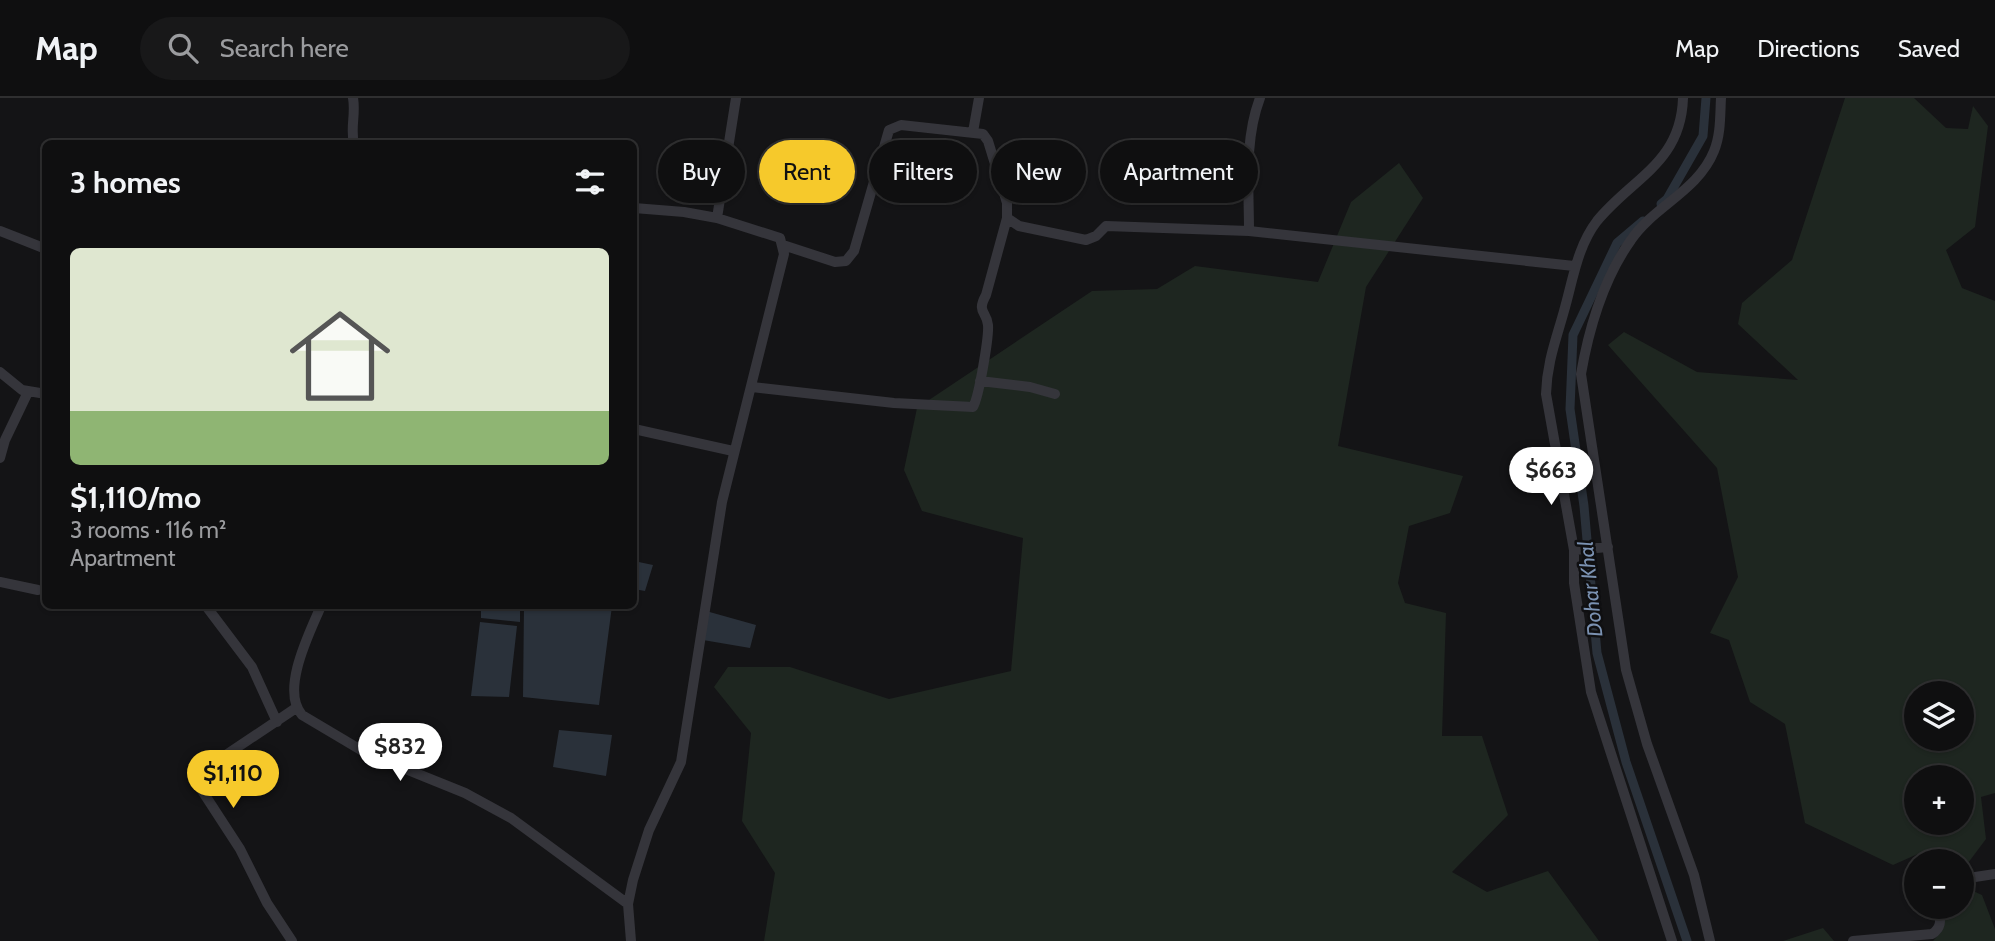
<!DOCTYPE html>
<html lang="en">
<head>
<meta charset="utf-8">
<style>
	:root { --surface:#0f0f10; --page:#181819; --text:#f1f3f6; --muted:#9b9c9f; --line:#2f2f30; --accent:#f6c92b }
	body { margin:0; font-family:Cabin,sans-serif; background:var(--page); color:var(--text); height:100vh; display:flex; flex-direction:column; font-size:26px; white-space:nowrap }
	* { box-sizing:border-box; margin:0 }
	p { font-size:23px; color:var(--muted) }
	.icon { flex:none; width:38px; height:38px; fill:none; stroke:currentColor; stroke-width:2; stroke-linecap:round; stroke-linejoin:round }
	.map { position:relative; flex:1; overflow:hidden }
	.drawer { position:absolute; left:42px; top:42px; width:595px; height:469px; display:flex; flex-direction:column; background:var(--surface); border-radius:10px; box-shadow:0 2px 5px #0004,0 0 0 2px var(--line) }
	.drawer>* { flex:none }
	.hud { position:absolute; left:658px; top:42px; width:665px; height:63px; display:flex; gap:14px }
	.tools { position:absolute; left:1904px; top:583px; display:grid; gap:14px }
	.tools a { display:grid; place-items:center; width:70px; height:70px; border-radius:50%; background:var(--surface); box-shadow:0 2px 5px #0004,0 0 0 2px var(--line); font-size:35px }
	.price { position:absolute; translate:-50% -60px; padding:0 16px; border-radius:24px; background:#fff; color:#222; font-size:23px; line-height:46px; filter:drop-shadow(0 2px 4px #0008) }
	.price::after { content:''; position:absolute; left:50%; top:42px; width:21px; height:16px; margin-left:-10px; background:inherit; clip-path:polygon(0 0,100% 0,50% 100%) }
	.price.active { background:var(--accent); color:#111 }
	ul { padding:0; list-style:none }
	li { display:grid; align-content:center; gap:14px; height:371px; padding:0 28px }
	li+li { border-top:2px solid var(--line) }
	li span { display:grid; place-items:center; height:217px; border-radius:10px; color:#555 }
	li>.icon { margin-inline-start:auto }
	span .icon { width:126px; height:126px; fill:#fffc; stroke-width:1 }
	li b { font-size:30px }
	h2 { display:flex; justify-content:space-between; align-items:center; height:84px; padding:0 28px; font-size:30px }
	.tag { padding:0 24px; border-radius:32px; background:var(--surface); box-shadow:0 2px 5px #0004,0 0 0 2px var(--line); font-size:24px; line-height:63px }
	.tag.active { background:var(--accent); color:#111 }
	header { display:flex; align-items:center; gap:42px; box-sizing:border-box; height:98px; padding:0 35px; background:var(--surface); border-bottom:2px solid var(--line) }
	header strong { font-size:33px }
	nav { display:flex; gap:38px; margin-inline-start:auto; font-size:24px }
	.search { width:490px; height:63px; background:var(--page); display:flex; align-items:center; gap:18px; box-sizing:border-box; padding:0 24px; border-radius:38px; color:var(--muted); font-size:26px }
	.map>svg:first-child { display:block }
</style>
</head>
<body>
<header>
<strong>Map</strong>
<div class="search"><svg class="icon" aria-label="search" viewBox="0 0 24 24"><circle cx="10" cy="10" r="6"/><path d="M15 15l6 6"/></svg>Search here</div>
<nav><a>Map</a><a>Directions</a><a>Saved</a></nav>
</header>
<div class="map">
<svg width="1995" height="843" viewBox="0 0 1995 843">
	<rect width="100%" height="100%" fill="#141416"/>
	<path fill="#1e2620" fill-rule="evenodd" d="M1845 0H1914L1946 30 1968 31 1973 8 1988 28 1975 129 1946 152 1962 190 1995 203V695L1981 699 1986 741 1962 773V763H1946L1929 751 1893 767 1805 725 1785 626 1750 604 1729 542 1710 535 1738 479 1717 370 1608 247 1624 234 1697 274 1798 282 1738 226 1742 205 1792 162ZM1962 595V640H1916V595ZM1916 679H1962V724H1916Z
		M1399 65 1423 100 1366 189 1338 348 1463 378 1450 415 1409 428 1398 485 1405 505 1446 515 1442 638H1482L1508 717 1452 774 1487 794 1548 773 1599 843H764L775 775 742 723 751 635 714 589 728 569H790L889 601 1011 573 1023 440 922 413 904 372 917 310 1092 193 1157 191 1195 168 1318 184 1351 104Z
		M1962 788 1982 797 1995 831V843H1933L1941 834 1942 809 1962 808Z
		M1823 830 1834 843H1783Z"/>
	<path fill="#2a313a" d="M634 463 653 467 645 493 634 491Z
		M481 508H520V524L481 520Z
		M524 508H612L599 607 523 599Z
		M706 513 756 527 750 550 703 542Z
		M480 524 517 528 509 599 471 598Z
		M559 632 612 637 606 678 553 669Z"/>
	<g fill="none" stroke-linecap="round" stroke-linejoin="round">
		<path stroke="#2a313a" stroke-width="9" d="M1661 106 1667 101 1703 38 1706 0
			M1643 123 1617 145 1573 237 1570 311 1584 408 1597 555 1626 664 1687 843"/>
		<path stroke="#35353b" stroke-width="10" d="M353 0C356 16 350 30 354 46
			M973 34 979 0
			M634 110 684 114 717 120
			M0 133 46 151
			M1249 133C1249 89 1244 42 1260 0
			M783 147 835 164 846 163 854 153 889 32 901 27 983 36 988 43 1007 105V120L1019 128 1086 142 1096 138 1106 128 1249 133 1574 168
			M0 274 22 292 46 296
			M980 283 1030 289 1055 296
			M752 289 894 305 973 309C979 299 989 239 988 227 987 213 976 215 986 197L1007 120
			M634 331 733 353
			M0 360 5 342 28 294
			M1574 452 1608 449
			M0 484 38 492
			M206 508 252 569 277 624
			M321 508C310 534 280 592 302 617L366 655 465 695 511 720 628 806
			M1962 781 1995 776
			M292 843 267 805 240 751 201 691 199 682 202 673 296 610
			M631 843 628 806 633 782 649 732 681 664 722 404 784 156 780 140 717 120 736 0
			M1672 843 1591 594 1574 485V452L1546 296C1547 264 1556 242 1564 213 1573 182 1577 149 1597 123 1632 80 1681 65 1683 0
			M1710 843 1694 777 1647 646 1626 572 1581 276C1589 230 1604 180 1631 142 1654 108 1698 93 1714 53 1721 36 1720 17 1721 0
			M1853 843 1932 836C1943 829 1940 820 1939 808"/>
	</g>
	<g text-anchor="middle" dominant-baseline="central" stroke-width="5" stroke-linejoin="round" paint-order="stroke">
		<g font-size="21" font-style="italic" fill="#7b92b2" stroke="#0f0f11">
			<text transform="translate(1590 491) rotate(-96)">Dohar Khal</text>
		</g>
	</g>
</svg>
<div class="tools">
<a><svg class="icon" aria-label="layers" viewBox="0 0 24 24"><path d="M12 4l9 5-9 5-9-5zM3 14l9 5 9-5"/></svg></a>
<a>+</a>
<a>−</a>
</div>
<b class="price" style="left:1551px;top:409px">$663</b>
<b class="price" style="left:400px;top:685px">$832</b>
<b class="price active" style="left:233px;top:712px">$1,110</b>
<div class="hud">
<a class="tag">Buy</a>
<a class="tag active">Rent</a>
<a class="tag">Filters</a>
<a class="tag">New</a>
<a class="tag">Apartment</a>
</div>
<section class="drawer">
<h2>3 homes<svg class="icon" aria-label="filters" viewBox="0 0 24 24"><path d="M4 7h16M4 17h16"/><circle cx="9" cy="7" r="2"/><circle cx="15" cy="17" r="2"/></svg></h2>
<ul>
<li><span style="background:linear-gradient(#dfe7d0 75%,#8fb573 0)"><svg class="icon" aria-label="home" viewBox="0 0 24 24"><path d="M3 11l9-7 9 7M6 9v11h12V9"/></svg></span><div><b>$1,110/mo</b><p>3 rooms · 116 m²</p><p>Apartment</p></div></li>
</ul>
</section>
</div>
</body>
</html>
